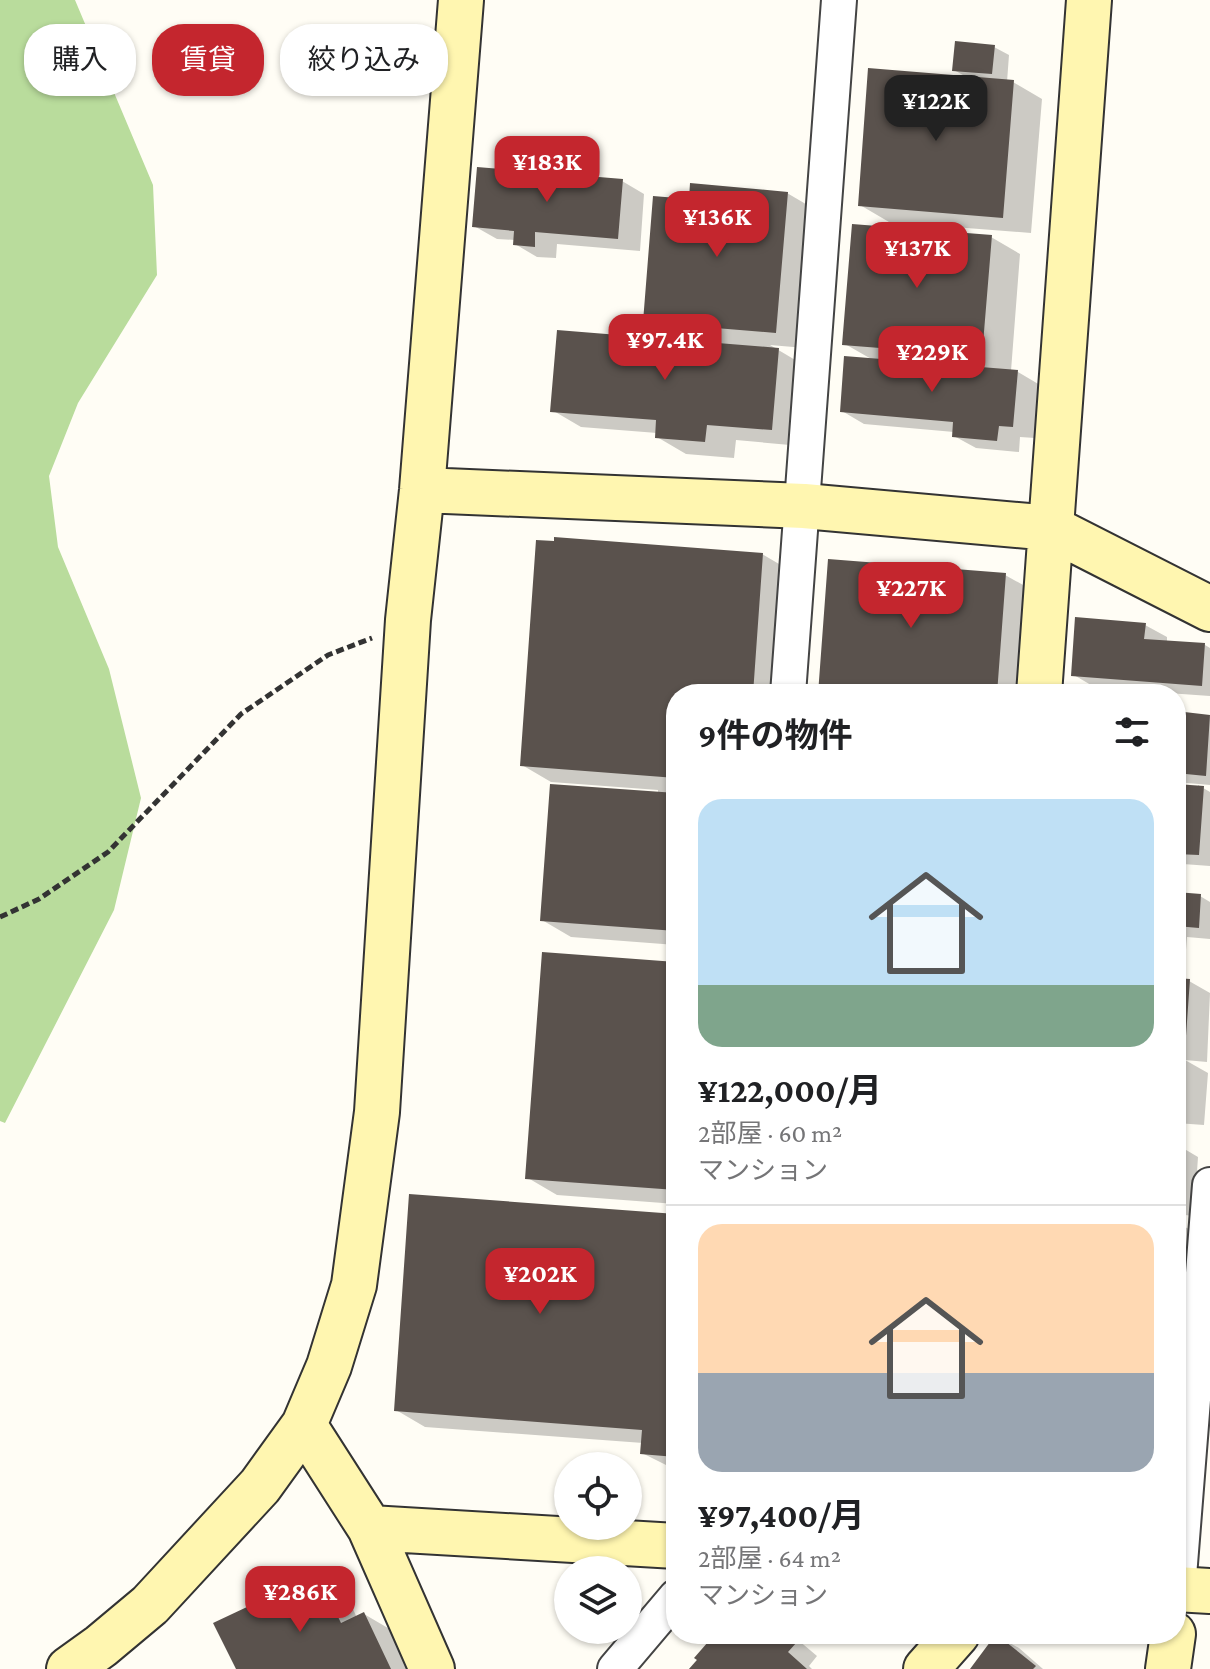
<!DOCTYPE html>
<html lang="ja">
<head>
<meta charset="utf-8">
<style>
	:root { --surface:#fff; --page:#f6f6f6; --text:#202124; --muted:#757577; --line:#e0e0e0; --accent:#c4262e }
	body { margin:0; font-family:"Crimson Pro","Noto Sans JP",serif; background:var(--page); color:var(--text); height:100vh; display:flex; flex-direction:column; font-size:30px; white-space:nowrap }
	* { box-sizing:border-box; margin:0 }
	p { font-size:26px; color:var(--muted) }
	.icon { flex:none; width:44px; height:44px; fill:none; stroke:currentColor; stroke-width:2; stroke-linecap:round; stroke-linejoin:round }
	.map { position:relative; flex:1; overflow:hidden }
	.details { position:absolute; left:666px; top:684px; width:520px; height:960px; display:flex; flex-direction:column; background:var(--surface); border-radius:32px; box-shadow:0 2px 6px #0004 }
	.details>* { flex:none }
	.top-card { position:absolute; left:24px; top:24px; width:522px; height:72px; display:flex; gap:16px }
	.controls { position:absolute; left:554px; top:1452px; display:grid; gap:16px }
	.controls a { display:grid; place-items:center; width:88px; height:88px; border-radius:50%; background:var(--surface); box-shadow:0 2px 6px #0004; font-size:40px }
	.price { position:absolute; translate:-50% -68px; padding:0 18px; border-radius:16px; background:var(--accent); color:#fff; font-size:26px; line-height:52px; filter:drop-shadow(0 2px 4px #0008) }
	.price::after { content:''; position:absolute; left:50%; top:48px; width:24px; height:18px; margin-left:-12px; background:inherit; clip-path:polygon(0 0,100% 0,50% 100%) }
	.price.on { background:#222; color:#fff }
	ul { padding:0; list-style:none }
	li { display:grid; align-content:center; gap:16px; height:424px; padding:0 32px }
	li+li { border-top:2px solid var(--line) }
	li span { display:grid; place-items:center; height:248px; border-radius:24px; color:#555 }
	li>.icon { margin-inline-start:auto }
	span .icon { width:144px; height:144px; fill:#fffc; stroke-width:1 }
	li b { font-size:34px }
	h2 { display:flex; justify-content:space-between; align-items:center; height:96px; padding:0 32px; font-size:34px }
	.chip { padding:0 28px; border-radius:32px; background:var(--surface); box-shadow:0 2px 6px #0004; font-size:28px; line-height:72px }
	.chip.on { background:var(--accent); color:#fff }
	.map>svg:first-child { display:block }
</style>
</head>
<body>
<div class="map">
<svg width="1210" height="1669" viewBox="0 0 1210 1669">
	<rect width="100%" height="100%" fill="#fffdf5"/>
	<path fill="#b9dc9c" d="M0 0H75L153 185 157 275 78 403 49 476 58 547 109 669 141 798 114 910 5 1123 0 1121Z"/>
	<path fill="#0003" d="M994 47 1009 55 1007 82H1013L1042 99 1031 233 889 222 860 205 970 79 954 70Z
		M622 181 644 194 640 251 557 244 556 258 537 257 515 244V240L497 239 474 226Z
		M787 193 816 210 805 348 770 345 807 367 801 446 736 440 734 458 686 454 657 437V433L581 427 552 410 682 342 645 321 691 201Z
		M991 237 1020 254 1011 371 1018 372 1040 385 1035 438 1020 437 1019 452 976 448 954 436V432L864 424 842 411 873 360 845 344Z
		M762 554 791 571 783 694H676V945L571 937 542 920 658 794V790L551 782 522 765Z
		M1005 575 1034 591 1027 694H820Z
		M1145 625 1167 637V642L1205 645 1210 648V696L1096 688 1074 675Z
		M1176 713 1210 717V785L1176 782Z
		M1198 785 1210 792V866L1183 864 1181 895 1200 896 1210 902V939L1187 937 1185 963 1176 962V786L1198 788Z
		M676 964V1204L557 1195 528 1178Z
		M1176 980 1189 981 1210 993 1207 1062 1185 1060 1208 1073 1204 1125 1176 1123Z
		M1176 1144 1198 1157 1194 1216 1176 1214Z
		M676 1216V1470L642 1453 643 1443 425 1427 396 1410Z
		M1176 1222 1196 1233 1192 1298 1176 1296Z
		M1176 1339 1189 1347 1176 1445Z
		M317 1577 346 1593 357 1618 364 1614 393 1631 411 1669H238Z
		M719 1634H791L817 1656 809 1666 812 1669H689Z
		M997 1636 1019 1648 1043 1669H972Z"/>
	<path fill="#5a524d" d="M955 41 995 45 992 74 952 71Z
		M868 68 1014 80 1003 218 858 206Z
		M477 167 623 179 618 239 535 232V247L513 245 514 231 472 227Z
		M690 183 788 192 776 333 643 322 653 196 689 199Z
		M852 224 992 235 982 356 842 345Z
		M557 330 779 348 772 430 707 425 705 442 655 438 656 420 550 412Z
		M844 356 1018 370 1013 427 999 426 997 441 952 437 953 422 840 412Z
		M554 537 763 553 753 694H676V778L520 766 536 540 554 541Z
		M828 559 1006 573 997 694H818Z
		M1075 617 1146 623 1144 639 1205 643 1202 686 1071 676Z
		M1176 711 1210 715 1206 776 1176 773Z
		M550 784 676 793V931L540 921Z
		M1176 784 1204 786 1199 855 1176 854Z
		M1176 892 1201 894 1199 928 1176 926Z
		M542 952 676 962V1041L671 1108 676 1109V1190L525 1179Z
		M1176 978 1190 979 1185 1050H1176Z
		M1176 1057 1186 1058 1182 1114 1176 1113Z
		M409 1194 676 1214V1457L640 1454 642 1430 394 1411Z
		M317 1574 341 1623 364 1612 391 1669H236L213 1623Z
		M715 1634H788L797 1642 788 1652 807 1669H689L697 1660 694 1658Z
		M996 1634 1036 1666 1033 1669H970Z"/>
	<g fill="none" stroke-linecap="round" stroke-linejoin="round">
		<g stroke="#444" stroke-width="38">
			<path id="street" d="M788 694 839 0
				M1178 1589 1210 1185
				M615 1669 676 1597"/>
		</g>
		<g stroke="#333" stroke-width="48">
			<path id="secondary" d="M422 490 804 506 1051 528 1210 609
				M1039 694 1089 0
				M304 1425 370 1528 432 1669
				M370 1528 676 1546
				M1176 1589 1210 1591
				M69 1669 101 1646 150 1605 260 1486 304 1425 329 1366 354 1285 377 1112 408 620 422 490 461 0
				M926 1669 957 1634
				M1168 1669 1173 1634"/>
		</g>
		<path stroke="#333" stroke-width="5" stroke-dasharray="8 4" stroke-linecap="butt" d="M0 917 39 899 108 852 241 714 328 655 372 638"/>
		<use href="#street" stroke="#fff" stroke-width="34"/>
		<use href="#secondary" stroke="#fff6b0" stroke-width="44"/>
	</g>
</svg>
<div class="controls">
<a><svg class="icon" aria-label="locate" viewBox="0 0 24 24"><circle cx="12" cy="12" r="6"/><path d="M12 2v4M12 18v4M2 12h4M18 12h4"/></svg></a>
<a><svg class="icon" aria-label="layers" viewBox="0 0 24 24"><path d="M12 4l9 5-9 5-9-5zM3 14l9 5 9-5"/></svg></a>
</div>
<b class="price on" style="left:936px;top:143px">¥122K</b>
<b class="price" style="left:547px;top:204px">¥183K</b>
<b class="price" style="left:717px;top:259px">¥136K</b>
<b class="price" style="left:917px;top:290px">¥137K</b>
<b class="price" style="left:665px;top:382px">¥97.4K</b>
<b class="price" style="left:932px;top:394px">¥229K</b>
<b class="price" style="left:911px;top:630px">¥227K</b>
<b class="price" style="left:540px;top:1316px">¥202K</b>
<b class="price" style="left:300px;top:1634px">¥286K</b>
<div class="top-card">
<a class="chip">購入</a>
<a class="chip on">賃貸</a>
<a class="chip">絞り込み</a>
</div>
<section class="details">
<h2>9件の物件<svg class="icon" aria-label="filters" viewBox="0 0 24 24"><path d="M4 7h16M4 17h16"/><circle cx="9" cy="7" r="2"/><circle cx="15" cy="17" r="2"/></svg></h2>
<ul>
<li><span style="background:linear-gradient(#bfe0f5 75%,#7fa58c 0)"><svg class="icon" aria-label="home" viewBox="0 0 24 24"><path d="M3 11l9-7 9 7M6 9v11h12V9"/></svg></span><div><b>¥122,000/月</b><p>2部屋 · 60 m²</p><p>マンション</p></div></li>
<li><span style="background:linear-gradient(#ffd9b3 60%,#9aa5b1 0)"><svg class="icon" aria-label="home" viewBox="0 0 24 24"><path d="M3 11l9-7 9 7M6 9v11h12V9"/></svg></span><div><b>¥97,400/月</b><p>2部屋 · 64 m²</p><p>マンション</p></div></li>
</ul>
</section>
</div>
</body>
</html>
